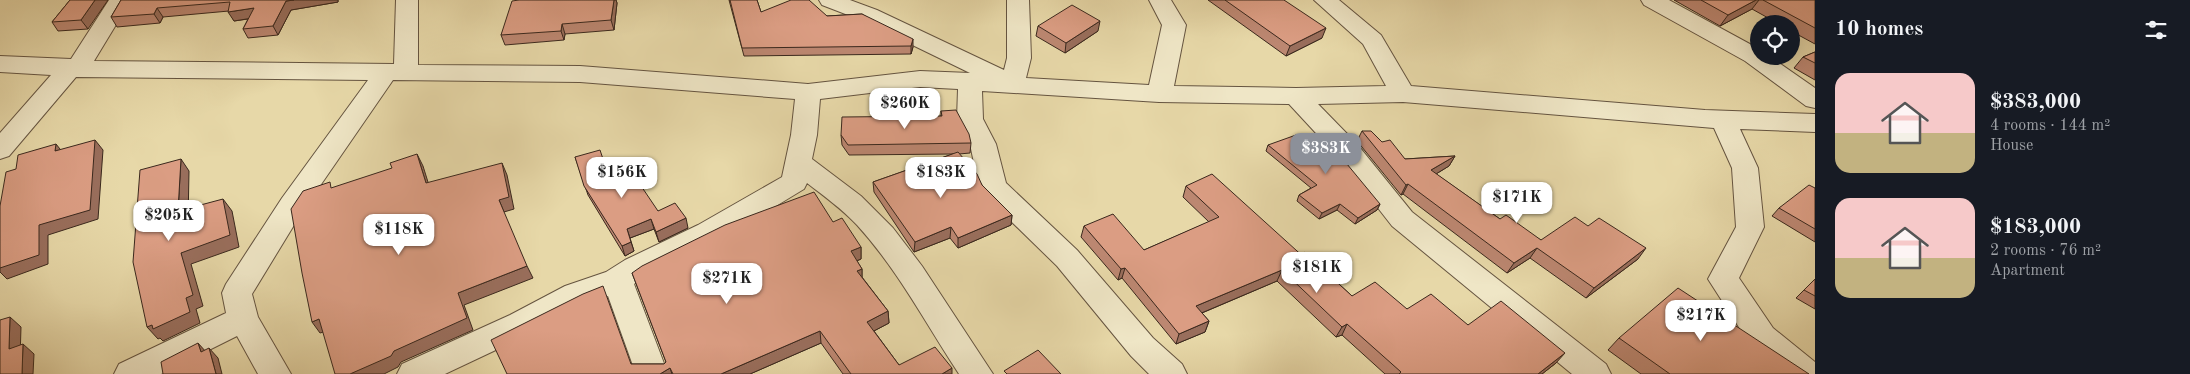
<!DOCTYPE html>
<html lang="en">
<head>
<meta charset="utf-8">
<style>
	:root { --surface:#171b24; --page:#20242c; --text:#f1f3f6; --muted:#9ea1a6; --accent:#8c9099 }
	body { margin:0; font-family:"Old Standard TT",serif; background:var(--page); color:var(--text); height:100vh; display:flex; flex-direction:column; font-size:19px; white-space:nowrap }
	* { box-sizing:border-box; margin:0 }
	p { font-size:16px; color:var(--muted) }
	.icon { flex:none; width:28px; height:28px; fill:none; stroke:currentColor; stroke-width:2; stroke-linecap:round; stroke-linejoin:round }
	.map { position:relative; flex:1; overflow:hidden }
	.details { display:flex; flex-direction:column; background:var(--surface); width:375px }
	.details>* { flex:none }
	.buttons { position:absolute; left:1750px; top:15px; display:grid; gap:10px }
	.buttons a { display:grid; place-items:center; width:50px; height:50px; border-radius:50%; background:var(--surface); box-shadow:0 5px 20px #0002; font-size:25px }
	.price { position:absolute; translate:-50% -42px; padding:0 11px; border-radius:10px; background:#fff; color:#222; font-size:16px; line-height:32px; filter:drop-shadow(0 1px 2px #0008) }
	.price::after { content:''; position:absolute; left:50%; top:30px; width:15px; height:11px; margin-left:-8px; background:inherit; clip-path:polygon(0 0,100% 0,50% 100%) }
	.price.on { background:var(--accent); color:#fff }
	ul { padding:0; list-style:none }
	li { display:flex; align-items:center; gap:15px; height:125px; padding:0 20px }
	li span { display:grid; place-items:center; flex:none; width:140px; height:100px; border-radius:15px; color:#555 }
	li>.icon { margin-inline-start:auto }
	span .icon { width:60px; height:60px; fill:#fffc; stroke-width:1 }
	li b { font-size:21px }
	h2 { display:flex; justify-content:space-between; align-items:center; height:60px; padding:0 20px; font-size:21px }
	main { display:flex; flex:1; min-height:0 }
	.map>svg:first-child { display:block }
</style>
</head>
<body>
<main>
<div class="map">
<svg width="1815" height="374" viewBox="0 0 1815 374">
	<rect width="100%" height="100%" fill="#e7d8a8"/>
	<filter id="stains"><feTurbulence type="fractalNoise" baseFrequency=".004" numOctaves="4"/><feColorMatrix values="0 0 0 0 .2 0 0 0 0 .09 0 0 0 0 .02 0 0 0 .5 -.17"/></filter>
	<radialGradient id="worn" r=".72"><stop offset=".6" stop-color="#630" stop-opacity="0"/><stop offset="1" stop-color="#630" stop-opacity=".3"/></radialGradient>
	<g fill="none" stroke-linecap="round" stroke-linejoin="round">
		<g stroke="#655440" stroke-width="2">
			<path id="minor" d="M109 0H131L94 61 394 64 396 0H418V65L580 66 808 84 920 71 970 73 861 20 822 5 819 0H850L877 10 1004 70 1007 58V0H1029L1031 58 1026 78 1149 85 1162 25 1149 0H1171L1186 25 1174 86 1296 88 1386 86 1363 44 1314 0H1339L1381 35 1411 86 1705 110 1815 114V132L1740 129 1758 168 1764 227 1739 278 1773 328 1815 362V374H1783L1751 346 1708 279 1736 227 1732 168 1714 128 1403 102 1318 104 1357 144 1412 212 1606 364 1611 374H1572L1392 226 1339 158 1289 104 1159 102 982 91 983 119 996 144 1006 183 1077 250 1153 338 1182 364 1187 374H1149L1131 356 1057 266 983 194 979 187 970 144 957 119 958 89 920 87 820 99 817 135 812 159 861 196 893 228 922 266 993 374H959C926 324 898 270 857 225 842 209 824 196 807 183L804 189 718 241 645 276 634 284 668 374H636L608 296 587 304 532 333 445 374H397L402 364 510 315 565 286 606 272 625 260 698 225 782 177 791 135 795 99 580 82 393 80 302 212 252 294 258 317 291 374H258L237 336 161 374H114L119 364 226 313 222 293 226 284 282 198 368 80 76 77 9 156 0 159V133L51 75 0 72V56L71 59Z
				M1641 0H1669L1759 49V56H1769L1815 88V108L1806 106 1745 61 1644 5Z"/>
		</g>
		<use href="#minor" fill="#efe6c6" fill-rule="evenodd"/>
	</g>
	<path fill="#bc8771" stroke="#3a281d" d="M70 0 88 29 58 31 52 22Z
		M121 0H338V2L291 10 278 35 248 38 243 29 248 19 234 21 229 11 163 17 160 23 117 27 111 17Z
		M519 0H616L617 3 614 30 565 34 564 40 505 45 501 35Z
		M729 0H757L761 12 827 16 862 14 913 47 911 54 744 56Z
		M1208 0H1284L1322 38 1286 56Z
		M1674 0H1815V44L1791 31V24H1779L1752 9 1720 26Z
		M1038 26 1098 31 1065 53 1036 36Z
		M1815 52V80L1794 68 1803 57Z
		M941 111 971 143 970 153 959 154 982 185 1012 215 1011 225 958 248 950 238 914 252 874 192 873 182 953 154 849 155 842 145 841 135 941 116Z
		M1362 131 1382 142 1405 159 1455 156 1449 166 1436 174 1500 219 1541 240 1638 259 1586 298 1530 258 1507 273 1403 194 1401 195 1357 141Z
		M1268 145 1380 204 1377 210 1355 224 1337 210 1319 219 1297 201 1299 195 1311 188 1266 151Z
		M575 157 658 211 688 228 659 242 654 229 630 238 634 251 625 256 588 195Z
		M1186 186 1302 255 1304 252 1352 296 1407 309 1468 325 1556 363 1542 374H1385L1342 335 1336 337 1277 281 1202 313 1209 321 1205 332 1176 344 1122 278 1118 280 1081 237 1084 226 1144 250 1209 222 1183 197Z
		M1815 188V242L1772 216 1779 208Z
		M833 222 861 247V259L857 261 862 269V277L888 311 889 323 874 331 899 365 952 374H843L821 343 750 374H507L631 364H664L666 362 632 273Z
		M1815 279V309L1796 298Z
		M1619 338 1809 374H1641L1608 350Z"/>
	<path fill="#996e5c" stroke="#3a281d" d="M95 0H108L88 29 81 20Z
		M294 0H338V2L291 10 278 35 273 26 286 1Z
		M614 0H616L617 3 614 30 611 20Z
		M1756 0H1759L1752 9 1720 26 1728 15Z
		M157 8 163 17 160 23 154 14Z
		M254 8 259 17 234 21 228 12Z
		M1100 21 1098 31 1065 53 1066 43Z
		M562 24 565 34 564 40 561 31Z
		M1326 28 1322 38 1286 56 1290 46Z
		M913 39V47L911 54V46Z
		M95 140 103 150 98 219 48 235V264L7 279 0 272V268Z
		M56 144 64 154 55 151Z
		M417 154 423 166 432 195 426 183Z
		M1455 156 1449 166 1426 180 1431 170Z
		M181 159 189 171 188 223 178 211Z
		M502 163 507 175 514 209 504 212 499 200Z
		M1408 184 1403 194 1401 195 1406 185Z
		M223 199 232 211 239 247 191 264 203 306 196 309 200 323 163 341 160 338 158 339 147 327 186 298 181 253Z
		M1340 204 1337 210 1319 219 1322 213Z
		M1380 204 1377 210 1355 224 1358 218Z
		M1012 215 1011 225 958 248V238Z
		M686 218 688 228 659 242 656 232Z
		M651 219 654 229 630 238 627 229Z
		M951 227 950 238 914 252 915 242Z
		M631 242 634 251 625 256 622 246Z
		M861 247V259L851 263V251Z
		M1537 248 1530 258 1507 273 1514 263Z
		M1646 248 1638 259 1586 298 1594 288Z
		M527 266 533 278 464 305 473 330 401 362 398 367 384 374H350L394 351 458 293Z
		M1125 268 1122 278 1118 280 1121 269Z
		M862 269V281L857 271Z
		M1282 270 1277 281 1192 317 1196 306Z
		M888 311 889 323 868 334 867 322Z
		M10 317 21 327 20 359 9 349Z
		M319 319 327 331 320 333 312 322Z
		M1209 321 1205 332 1176 344 1179 334Z
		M1347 324 1342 335 1336 337 1342 327Z
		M820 331 821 343 750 374H721Z
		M198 343 207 353 201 352Z
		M23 344 34 354 33 374H22Z
		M209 348 218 358 222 374H216Z
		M1565 353 1556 363 1542 374H1538Z
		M670 368 672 374H660Z
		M952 368V374H942Z"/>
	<path fill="#db9d83" stroke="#3a281d" d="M70 0H95L81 20 52 22Z
		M121 0H294L286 1 273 26 243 29 254 8 228 12 230 2 157 8 154 14 111 17Z
		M519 0H614L611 20 562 24 561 31 501 35 512 1Z
		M730 0H757L761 12 791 0H809L827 16 862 14 913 39 911 46 742 48Z
		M1225 0H1284L1326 28 1290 46Z
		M1701 0H1756L1728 15Z
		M1763 0H1815V28Z
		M1072 5 1100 21 1066 43 1038 26Z
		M1815 52V63L1803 57Z
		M956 110 969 134 971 143 848 145 841 135 842 117 942 116 941 111Z
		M1362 131H1371L1382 142 1390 140 1405 159 1455 156 1431 170 1500 219 1506 215 1541 240 1575 217 1588 226 1599 218 1646 248 1594 288 1537 248 1514 263 1408 184 1406 185Z
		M1296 135H1323L1380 204 1358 218 1340 204 1322 213 1299 195 1317 185 1268 145Z
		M95 140 90 210 39 225V255L0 268V206L6 172 16 169 18 155 56 144 55 151Z
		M600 150 610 180 631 171 658 211 675 203 686 218 656 232 651 219 627 229 631 242 622 246 584 186 575 157Z
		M958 152 977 174 982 185 1012 215 958 238 951 227 915 242 873 182Z
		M417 154 426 183 502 163 509 197 499 200 527 266 458 293 467 318 394 351 391 356 350 374H335L319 319 312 322 302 273 291 209 303 191 330 182 331 188 392 168 390 163Z
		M181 159 178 211 223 199 230 235 181 253 193 295 186 298 190 312 153 329 152 325 147 327 133 262 140 170Z
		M1212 174 1307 260 1304 252 1352 296 1375 282 1407 309 1431 294 1468 325 1501 301 1565 353 1538 374H1399L1401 372 1347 324 1342 327 1282 270 1196 306 1209 321 1179 334 1125 268 1121 269 1084 226 1113 214 1144 250 1219 217 1186 186Z
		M1809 185 1815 188V229L1779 208Z
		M814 192 833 222 842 218 861 247 851 251 862 269 857 271 888 311 867 322 899 365 935 347 952 368 942 374H851L820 331 721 374H673L670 368 660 374H507L491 340 583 294 603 286 631 364H664L666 362 632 273 642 266 725 225Z
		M1815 279V296L1804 290Z
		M1678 288 1809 374H1670L1619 338Z
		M10 317 9 349 23 344 22 374H0V320Z
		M198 343 201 352 209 348 216 374H163L161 362Z
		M1038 350 1061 374H1007L1004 371Z"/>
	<rect width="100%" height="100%" filter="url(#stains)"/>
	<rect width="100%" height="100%" fill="url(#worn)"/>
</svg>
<div class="buttons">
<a><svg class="icon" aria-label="locate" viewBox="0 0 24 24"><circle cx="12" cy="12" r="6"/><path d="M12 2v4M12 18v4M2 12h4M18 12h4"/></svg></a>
</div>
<b class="price" style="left:905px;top:130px">$260K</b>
<b class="price on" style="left:1326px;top:175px">$383K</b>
<b class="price" style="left:622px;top:199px">$156K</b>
<b class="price" style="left:941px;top:199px">$183K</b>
<b class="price" style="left:1517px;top:224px">$171K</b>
<b class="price" style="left:169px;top:242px">$205K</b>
<b class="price" style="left:399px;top:256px">$118K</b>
<b class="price" style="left:1317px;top:294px">$181K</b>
<b class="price" style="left:727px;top:305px">$271K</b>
<b class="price" style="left:1701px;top:342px">$217K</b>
</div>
<section class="details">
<h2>10 homes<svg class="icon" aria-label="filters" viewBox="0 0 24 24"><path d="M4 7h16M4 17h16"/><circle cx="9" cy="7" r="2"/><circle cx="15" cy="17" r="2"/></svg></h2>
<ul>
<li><span style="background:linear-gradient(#f6c9c9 60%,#c2b280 0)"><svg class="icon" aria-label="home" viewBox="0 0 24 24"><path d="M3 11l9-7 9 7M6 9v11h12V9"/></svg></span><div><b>$383,000</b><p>4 rooms · 144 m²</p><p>House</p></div></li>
<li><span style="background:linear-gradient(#f6c9c9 60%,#c2b280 0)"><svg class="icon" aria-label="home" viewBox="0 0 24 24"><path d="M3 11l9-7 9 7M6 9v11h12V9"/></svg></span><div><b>$183,000</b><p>2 rooms · 76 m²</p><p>Apartment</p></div></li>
</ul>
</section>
</main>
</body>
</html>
